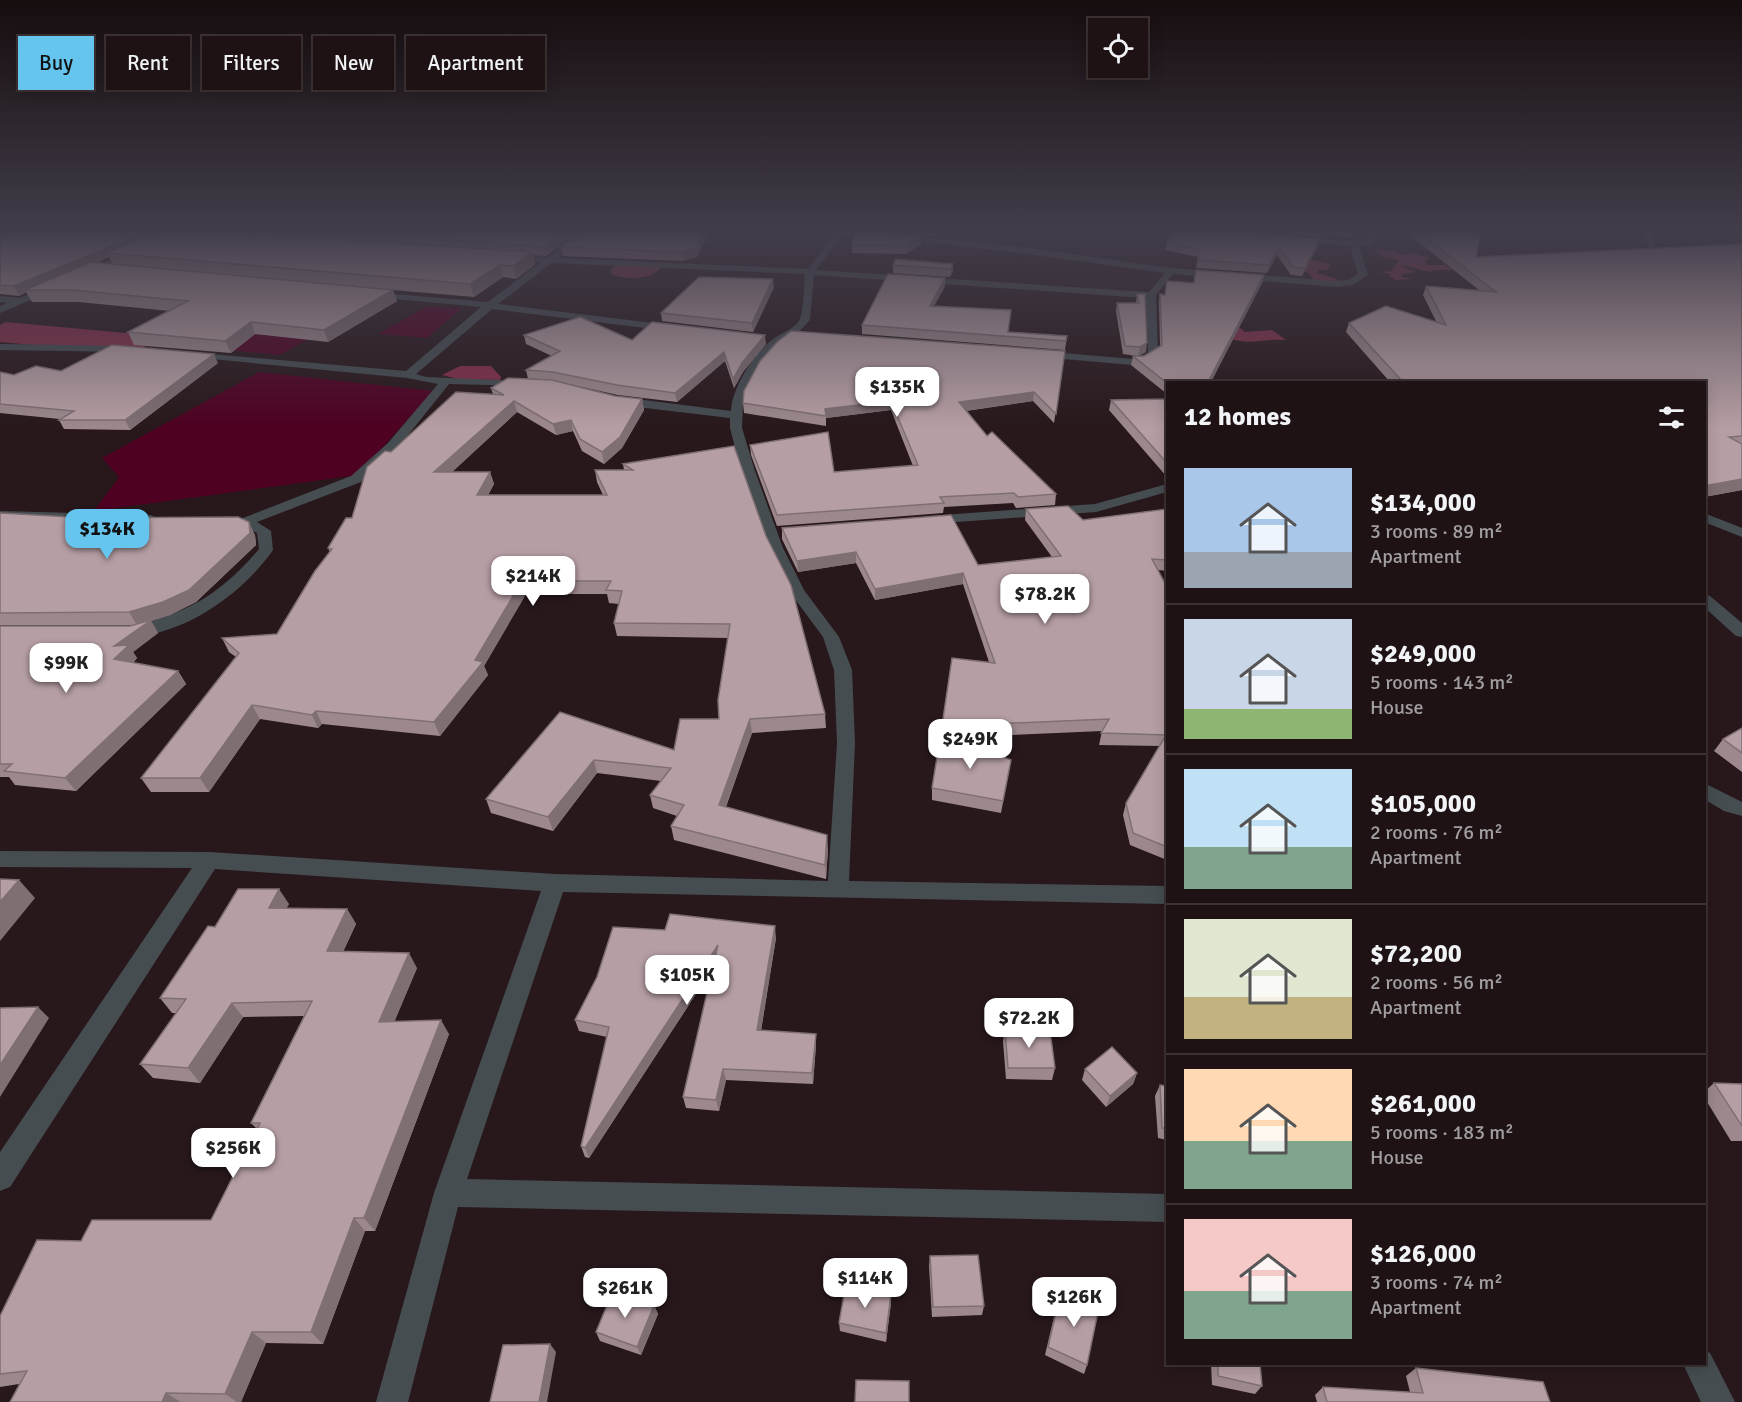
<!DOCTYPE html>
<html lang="en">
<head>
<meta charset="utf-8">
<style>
	:root { --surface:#1e1214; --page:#2b2022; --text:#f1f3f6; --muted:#a19ea0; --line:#3c3234; --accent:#65c5ee }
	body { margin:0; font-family:Signika,sans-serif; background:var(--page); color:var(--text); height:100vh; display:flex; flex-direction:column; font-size:22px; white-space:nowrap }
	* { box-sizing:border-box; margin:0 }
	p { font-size:20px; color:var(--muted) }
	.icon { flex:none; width:33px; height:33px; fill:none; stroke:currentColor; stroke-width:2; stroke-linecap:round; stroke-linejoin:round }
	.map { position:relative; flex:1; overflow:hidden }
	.drawer { position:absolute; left:1166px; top:381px; width:540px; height:984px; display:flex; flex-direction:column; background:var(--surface); border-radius:0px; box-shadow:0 3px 15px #0003,0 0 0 2px var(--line) }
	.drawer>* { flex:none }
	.banner { position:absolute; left:18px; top:36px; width:570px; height:54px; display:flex; gap:12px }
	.fabs { position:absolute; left:1088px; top:18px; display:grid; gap:12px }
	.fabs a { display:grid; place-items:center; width:60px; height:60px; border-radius:0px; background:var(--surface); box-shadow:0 3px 15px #0003,0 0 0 2px var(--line); font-size:30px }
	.price { position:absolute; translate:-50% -51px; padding:0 14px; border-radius:12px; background:#fff; color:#222; font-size:20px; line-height:39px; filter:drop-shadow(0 2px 3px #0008) }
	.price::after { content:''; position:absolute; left:50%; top:36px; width:18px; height:14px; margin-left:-9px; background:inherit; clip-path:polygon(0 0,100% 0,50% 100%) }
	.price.selected { background:var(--accent); color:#111 }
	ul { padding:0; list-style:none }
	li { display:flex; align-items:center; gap:18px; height:150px; padding:0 18px }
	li+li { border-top:2px solid var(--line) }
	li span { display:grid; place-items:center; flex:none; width:168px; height:120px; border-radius:0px; color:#555 }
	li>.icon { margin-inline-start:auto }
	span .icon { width:72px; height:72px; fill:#fffc; stroke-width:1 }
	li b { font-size:26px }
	h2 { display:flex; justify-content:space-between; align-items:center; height:72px; padding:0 18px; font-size:26px }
	.pill { padding:0 21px; border-radius:0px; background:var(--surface); box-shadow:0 3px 15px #0003,0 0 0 2px var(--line); font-size:21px; line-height:54px }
	.pill.selected { background:var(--accent); color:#111 }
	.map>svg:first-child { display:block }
</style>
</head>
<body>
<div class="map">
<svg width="1742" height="1402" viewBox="0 0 1742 1402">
	<rect width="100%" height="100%" fill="#28181b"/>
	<path fill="#4f0122" d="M426 307 462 308 427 338 378 334Z
		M261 319 331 326 280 355 206 348Z
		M259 372 433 391 358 475 94 511 119 477 102 458Z"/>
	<path fill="#852e4a" d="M1376 249 1396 252 1402 255 1412 253 1430 258 1425 261 1428 265H1445L1453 270H1434L1430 272 1406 266 1402 267 1416 272 1402 274 1401 277 1411 279 1395 280 1389 276 1392 274 1378 272 1391 271 1399 260 1383 257Z
		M1307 259 1331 264 1327 270H1319L1317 273 1337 279 1338 282 1313 280 1310 274 1301 269Z
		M619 264 659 266 660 269C649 280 626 280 611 274V269Z
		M262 288 130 354 0 342V325L6 322 136 334Z
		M1211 326 1240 328 1245 332 1272 330 1286 340C1250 338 1243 351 1211 326Z
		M460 366H491L501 377 500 380 458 379 442 375Z"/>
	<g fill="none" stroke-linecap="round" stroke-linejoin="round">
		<path fill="#454d51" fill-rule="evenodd" d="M580 233H589L558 258 808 269 836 233H844L816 270 1149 292 1165 273 1022 253 862 235 858 233H883L1022 247 1171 268 1335 281 1348 280 1358 274 1350 246 1296 242H1293V238L1363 241 1366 240 1368 233H1376L1373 244 1359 246 1368 275 1353 285 1335 287 1173 274 1156 295 1158 354 1151 360 1133 365 1040 357 1035 354 1040 351 1133 359 1148 353 1146 298 814 275 810 320 796 335 782 342 751 381 743 401 742 428 755 471 783 548 804 590 839 637 852 670 855 743 849 881 1167 886V904L563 892 467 1179 1167 1194V1222L458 1207 408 1402H376L434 1193 541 891 215 869 10 1187 0 1191V1152L192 868 0 867V851L209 852 555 874 828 881 837 743 834 670 823 637 789 591 769 548 741 471 730 428V418L620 405 614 401 620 397 731 411C732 387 756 350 776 337 784 332 793 329 799 321 804 313 804 285 805 274L552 263 498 304 670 325 675 328 670 331 492 309 416 374 426 377 522 381 528 384 526 386 449 384 397 449 361 482 257 522 271 531 273 550C242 594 186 634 131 637L123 632 125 628C185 614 218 597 259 549L257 533 242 526 222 524 220 521 222 518H243L351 476 388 443 438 384 407 378 191 357 186 354 187 352 406 371 481 307 373 297 370 296V292L488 302 541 262 509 261 505 258 506 256 548 257Z
			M1643 233H1651L1655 247H1649Z
			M0 296 21 298 26 301 21 304 0 302Z
			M0 344 131 346 136 349 131 352 0 350Z
			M1167 484V492L1096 512 929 524 922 520 929 516 1095 504Z
			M0 511 151 515 158 519 151 523 0 519Z
			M1704 513 1742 528V537L1704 522Z
			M1704 594 1710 596 1742 623V637L1736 636 1704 607Z
			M1704 783 1742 802V816L1724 811 1704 799Z
			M1704 1350 1710 1353 1735 1402H1701L1683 1364H1704Z"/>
		<path fill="#454d51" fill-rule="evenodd" d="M172 233H182L87 275 80 273Z
			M51 285 56 288 54 290 0 313V306Z"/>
	</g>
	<path fill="#9d898d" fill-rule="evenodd" d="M0 233H577L546 256 533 255 535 265 516 279 503 277 474 297 393 290 397 301 328 342 255 334 231 353 134 345 128 332 170 311 79 302H32L26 292 19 296 0 294ZM109 257 113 264 96 263Z
		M708 233 697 257 683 261 563 256 561 247Z
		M903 233H939L934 236Z
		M1275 233H1353L1352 237 1324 234 1322 237Z
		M1407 233H1481L1476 257 1742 244V490L1704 497V382H1390L1346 332 1349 323 1436 321 1423 295 1426 286 1479 290Z
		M922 236 921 244 906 254 852 253V245Z
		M1320 239 1318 246 1302 276 1291 275 1277 255 1267 273 1196 268 1198 257 1165 250 1167 242Z
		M953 264V271L950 277 893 273V265Z
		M1196 270 1264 275 1262 283 1212 380 1167 382V394L1131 365 1133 356H1144L1160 346 1159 303 1160 294 1165 295 1167 281 1194 283Z
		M945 286 934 306 1008 332 1067 336 1065 350 862 334V325Z
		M774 287 753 332 662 321 661 313Z
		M1137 294 1146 352 1138 356 1123 354 1116 311 1117 303H1136Z
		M524 335 766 344 743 372 734 388 725 361 677 402 618 395 554 381 615 396 642 399 644 410 622 448 604 464 582 451 573 431 556 435 517 412 452 472H490L494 484 488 495H603L597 482 595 470H624L623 464 734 446 825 714 826 728 752 733 726 807 828 849 826 879 674 840 671 826 677 816 653 808 650 795 661 781 597 773 553 831 491 813 486 799 560 712 674 750 719 719 728 638 617 636 614 623 619 604 609 603 607 594H526L484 666 488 675 440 736 322 724 318 728 260 719 209 792H151L141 778 236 657 229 652 222 638 277 634 330 552 328 548 352 518 391 452 493 394 491 388 528 379 526 370 552 356 526 344Z
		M1065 351 1054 423 1033 401 966 411 987 436 1056 494 1055 505 1016 508 1013 503 944 507 943 513 777 526 751 455 750 445 834 472 913 466 891 410 826 418V426L744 413 743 403Z
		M218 363 130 430 64 429 59 420 60 419 0 413V372L14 375Z
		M1167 399V477L1109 410 1111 400Z
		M1026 509 1083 520 1167 509V571L1158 570 1167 587V860L1130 845 1123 815 1126 803 1160 746 1099 745 1102 731 941 738 942 726 989 662 963 584 875 600 856 563 798 572 782 539V528L978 565 1052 557 1025 520Z
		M0 513 255 535 256 545 196 602 170 615 151 621 158 633 133 652 137 658 133 663 178 671 186 684 76 791 15 785 9 777H0V626H130L136 625H0Z
		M1742 728V772L1714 751 1723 739Z
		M1011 760 1001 813 932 800V788Z
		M289 904 286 908 347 909 356 924 343 952 417 968 394 1022 449 1034 375 1231H365L323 1344 266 1343 241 1402H10L19 1384 0 1387V1316L81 1241 211 1220 257 1129 251 1123 304 1016 243 1017 200 1083 153 1078 140 1064 176 1013H172L160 998 215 927Z
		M776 938 761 1031 816 1045 813 1084 726 1080 719 1111 686 1108 683 1097 713 968 589 1158 585 1157 581 1146 607 1037 579 1031 575 1020Z
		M1005 1030 1055 1068 1052 1080 1006 1079 1003 1041Z
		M1085 1069 1137 1073 1133 1084 1106 1107 1082 1080Z
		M1714 1083 1742 1084V1141H1731L1704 1097V1092Z
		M1160 1085 1167 1086V1140L1158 1138 1155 1096Z
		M930 1256 984 1306 982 1315 932 1317 929 1266Z
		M1061 1291 1087 1365 1084 1374 1045 1355 1058 1300Z
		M891 1303 886 1342 840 1331 839 1323Z
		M654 1305 658 1314 641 1355 600 1341 596 1332Z
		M1211 1364H1260L1262 1386 1255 1394 1212 1385Z
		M1416 1368 1550 1402H1317L1315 1395 1323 1387 1410 1392 1406 1376Z"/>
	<path fill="#7f6f73" d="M143 233H167L107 253 109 257 32 290H25L26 292 19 296 14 286Z
		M564 233H577L546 256 544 247Z
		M703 233H708L697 257 683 261 682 252Z
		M922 236 921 244 906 254V246Z
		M1320 239 1318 246 1302 276 1305 268Z
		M1279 247 1277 255 1267 273 1269 265Z
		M532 252 535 265 516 279 513 266Z
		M953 264V271L950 277 951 269Z
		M500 265 503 277 474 297 470 284Z
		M1264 275 1262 283 1211 382 1210 378Z
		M945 278V286L929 314 930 306Z
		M773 279 774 287 753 332 752 323Z
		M393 290 397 301 328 342 324 330Z
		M251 322 255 334 231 353 225 341Z
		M765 335 766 344 743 372 734 388 733 379 742 363Z
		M1147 343 1146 352 1138 356 1140 347Z
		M724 352 725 361 677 402 675 393Z
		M214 354 218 363 130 430 125 420Z
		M1034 392 1033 401 958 412 959 402Z
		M642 399 644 410 622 448 604 464 602 452Z
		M514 401 517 412 438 485 434 472Z
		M891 401V410L826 418 825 409Z
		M571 420 573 431 556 435 553 424Z
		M490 472 494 484 481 508 477 495Z
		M1742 479V490L1704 497V486Z
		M249 522 255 535 256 545 196 602 170 615 151 621 158 633 133 652 137 658 122 672 114 659V646L137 625 129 612Z
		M856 552V563L798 572 797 561Z
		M963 573V584L875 600V589Z
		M522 581 526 594 484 666 488 675 440 736 434 722 475 660Z
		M178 671 186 684 76 791 65 778Z
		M252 705 260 719 209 792 200 778Z
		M316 711 322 724 318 728 312 715Z
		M750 719 752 733 721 819 719 805Z
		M594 760 597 773 553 831 548 817Z
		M827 835 828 849 826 879 825 865Z
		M19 880 35 898 0 941V902Z
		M279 889 289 904 278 923 269 908Z
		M347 909 356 924 336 966 327 951Z
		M775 926 776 938 759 1042 757 1030Z
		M718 945 720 957 589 1158 585 1148Z
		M409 953 417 968 388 1037 379 1022Z
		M232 1003 243 1017 200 1083 188 1068Z
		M38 1007 49 1018 0 1097V1065Z
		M441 1020 449 1034 375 1231 364 1218Z
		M816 1034V1045L813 1084 812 1073Z
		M723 1069 726 1080 719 1111 716 1100Z
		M1137 1073 1133 1084 1106 1107 1110 1096Z
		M354 1218 365 1231 323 1344 311 1332Z
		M891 1294V1303L886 1342V1333Z
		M654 1305 658 1314 641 1355 637 1347Z
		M252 1332 266 1343 241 1402H237L225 1394Z
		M550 1344 556 1352 547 1402H539Z
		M166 1393 181 1402H162Z"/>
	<path fill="#b69fa4" stroke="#7f6f73" stroke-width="1.5" d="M0 233H143L14 286 0 285Z
		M156 233H269L343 240 532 252 513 266 500 265 470 284 107 253Z
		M352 233H564L544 247Z
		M580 233H703L696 248 682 252 561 247Z
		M854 233H888L922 236 906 246 852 245Z
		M1172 233H1260L1320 239 1305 268 1293 267 1279 247 1269 265 1198 260 1199 249 1167 242Z
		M1420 233H1481L1476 257 1742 244V436L1729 437 1742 444V479L1704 486V382H1403L1349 323 1386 306 1446 325 1426 286 1496 292Z
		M896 259 953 264 951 269 893 265Z
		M91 262 393 290 324 330 251 322 225 341 128 332 188 301 73 290H25Z
		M1196 270 1264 275 1210 378 1215 382 1167 383 1133 356H1144L1162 345 1160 294 1165 295 1167 281 1194 283Z
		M888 274 945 278 930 306 1011 310 1008 332 1067 336 1066 341 862 325Z
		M699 277 773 279 752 323 661 313Z
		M1137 294H1145L1147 343 1140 347 1125 346 1117 303H1139Z
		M580 317 632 340 652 322 765 335 742 363 733 379 724 352 675 393 617 385 553 372 526 370 560 351 524 335Z
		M791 331 1065 351 1056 414 1034 392 959 402 987 436 992 432 1056 494 1018 497 1014 493 940 497 944 503 777 515 750 445 828 432 834 472 918 465 891 401 825 409 826 416 743 403 744 391 760 361 777 342Z
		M112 345 214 354 125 420H59L74 411 0 404V372L14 375 36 366 61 371Z
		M508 378 552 380 615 396 642 399 620 437 602 452 580 439 571 420 553 424 514 401 434 472H490L477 495H607L595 470H633L623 464 734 446 766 536 791 585 825 714 750 719 719 805 827 835 825 865 671 826 684 805 650 795 671 768 594 760 548 817 486 799 560 712 674 750 680 719H719L718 700 730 624 614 623 622 591 606 590 611 581H522L475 660 483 662 434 722 316 711 312 715 252 705 200 778H141L239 653 222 638 277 634 315 571 332 549 328 548 346 518H352L367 467 385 451 391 452 456 392 504 395 491 388Z
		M1167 399V463L1111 400Z
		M1068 506 1083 520 1167 509V560L1152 559 1167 587V847L1133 833 1126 803 1166 735 1101 733 1109 719 942 726 952 658 995 663 963 573 875 589 856 552 797 561 782 528 951 515 978 565 1061 556 1026 509Z
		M0 513 88 518 238 517 249 522 250 533 189 590 163 602 129 612 0 613Z
		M151 620 114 646 129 645 114 659 178 671 65 778 4 771 12 764H0V626H130Z
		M1742 728V753L1723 739Z
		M940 739H956L1011 760 1003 801 932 788Z
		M0 879 19 880 0 902Z
		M238 889H279L269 908 347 909 327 951 409 953 379 1022 441 1020 364 1218H354L311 1332H252L225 1394 166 1393 162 1402H10L27 1371 0 1374V1316L37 1240 81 1241 92 1220H211L260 1123H251L312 1001 232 1003 188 1068 140 1064 186 999 160 998 208 926 215 927Z
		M670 914 775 926 757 1030 816 1034 812 1073 723 1069 716 1100 683 1097 718 945 585 1148 581 1146 609 1027 575 1020 597 977 613 927 665 930Z
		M38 1007 0 1065V1008Z
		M1005 1030 1050 1031 1055 1068H1008Z
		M1112 1047 1137 1073 1110 1096 1085 1069Z
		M1714 1083 1742 1084V1126Z
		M1160 1085 1167 1086V1128H1162Z
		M978 1255 984 1306 933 1307 930 1256Z
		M846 1284 891 1294 886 1333 839 1323Z
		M613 1291 654 1305 637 1347 596 1332Z
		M1061 1291 1099 1307 1087 1365 1048 1347Z
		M550 1344 539 1402H490L503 1345Z
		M1218 1364H1260L1262 1386 1218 1376Z
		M1416 1368 1543 1382 1550 1402H1327L1323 1387 1423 1393Z
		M856 1380 909 1381V1402H855Z"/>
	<linearGradient id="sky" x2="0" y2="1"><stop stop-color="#160d0f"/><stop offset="0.54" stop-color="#423d4a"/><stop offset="1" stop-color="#423d4a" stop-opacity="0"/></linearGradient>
	<rect width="1742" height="429" fill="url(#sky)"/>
</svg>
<div class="fabs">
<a><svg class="icon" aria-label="locate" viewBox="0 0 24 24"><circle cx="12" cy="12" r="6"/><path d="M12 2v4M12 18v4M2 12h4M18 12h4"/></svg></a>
</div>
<b class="price" style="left:897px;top:418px">$135K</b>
<b class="price selected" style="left:107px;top:560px">$134K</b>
<b class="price" style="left:533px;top:607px">$214K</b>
<b class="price" style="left:1045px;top:625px">$78.2K</b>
<b class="price" style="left:66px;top:694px">$99K</b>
<b class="price" style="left:970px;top:770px">$249K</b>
<b class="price" style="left:687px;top:1006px">$105K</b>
<b class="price" style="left:1029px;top:1049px">$72.2K</b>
<b class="price" style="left:233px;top:1179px">$256K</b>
<b class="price" style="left:865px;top:1309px">$114K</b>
<b class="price" style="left:625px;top:1319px">$261K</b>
<b class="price" style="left:1074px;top:1328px">$126K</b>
<div class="banner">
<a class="pill selected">Buy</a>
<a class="pill">Rent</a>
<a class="pill">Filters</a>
<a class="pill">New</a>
<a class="pill">Apartment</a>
</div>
<section class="drawer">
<h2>12 homes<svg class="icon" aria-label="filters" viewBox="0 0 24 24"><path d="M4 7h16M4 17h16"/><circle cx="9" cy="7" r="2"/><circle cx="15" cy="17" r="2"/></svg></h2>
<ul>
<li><span style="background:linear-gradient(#a9c7e8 70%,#9aa5b1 0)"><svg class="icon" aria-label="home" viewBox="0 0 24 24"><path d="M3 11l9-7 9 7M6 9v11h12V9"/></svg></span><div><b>$134,000</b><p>3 rooms · 89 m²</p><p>Apartment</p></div></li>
<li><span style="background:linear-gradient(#c9d6e8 75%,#8fb573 0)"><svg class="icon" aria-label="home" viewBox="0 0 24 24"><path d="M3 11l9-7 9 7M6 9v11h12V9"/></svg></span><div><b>$249,000</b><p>5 rooms · 143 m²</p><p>House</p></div></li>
<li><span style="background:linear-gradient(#bfe0f5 65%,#7fa58c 0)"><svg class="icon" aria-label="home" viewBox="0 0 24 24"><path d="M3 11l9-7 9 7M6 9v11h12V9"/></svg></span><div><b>$105,000</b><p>2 rooms · 76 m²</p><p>Apartment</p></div></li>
<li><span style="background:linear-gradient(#dfe7d0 65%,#c2b280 0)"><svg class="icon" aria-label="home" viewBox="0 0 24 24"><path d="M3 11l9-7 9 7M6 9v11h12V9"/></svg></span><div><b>$72,200</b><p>2 rooms · 56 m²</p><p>Apartment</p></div></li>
<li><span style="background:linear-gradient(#ffd9b3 60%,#7fa58c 0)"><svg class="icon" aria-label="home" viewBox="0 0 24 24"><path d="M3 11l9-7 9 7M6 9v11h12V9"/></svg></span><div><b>$261,000</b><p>5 rooms · 183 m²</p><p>House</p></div></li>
<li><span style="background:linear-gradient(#f6c9c9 60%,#7fa58c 0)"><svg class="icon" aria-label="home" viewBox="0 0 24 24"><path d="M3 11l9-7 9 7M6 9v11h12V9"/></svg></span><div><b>$126,000</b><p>3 rooms · 74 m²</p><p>Apartment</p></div></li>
</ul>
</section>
</div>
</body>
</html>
